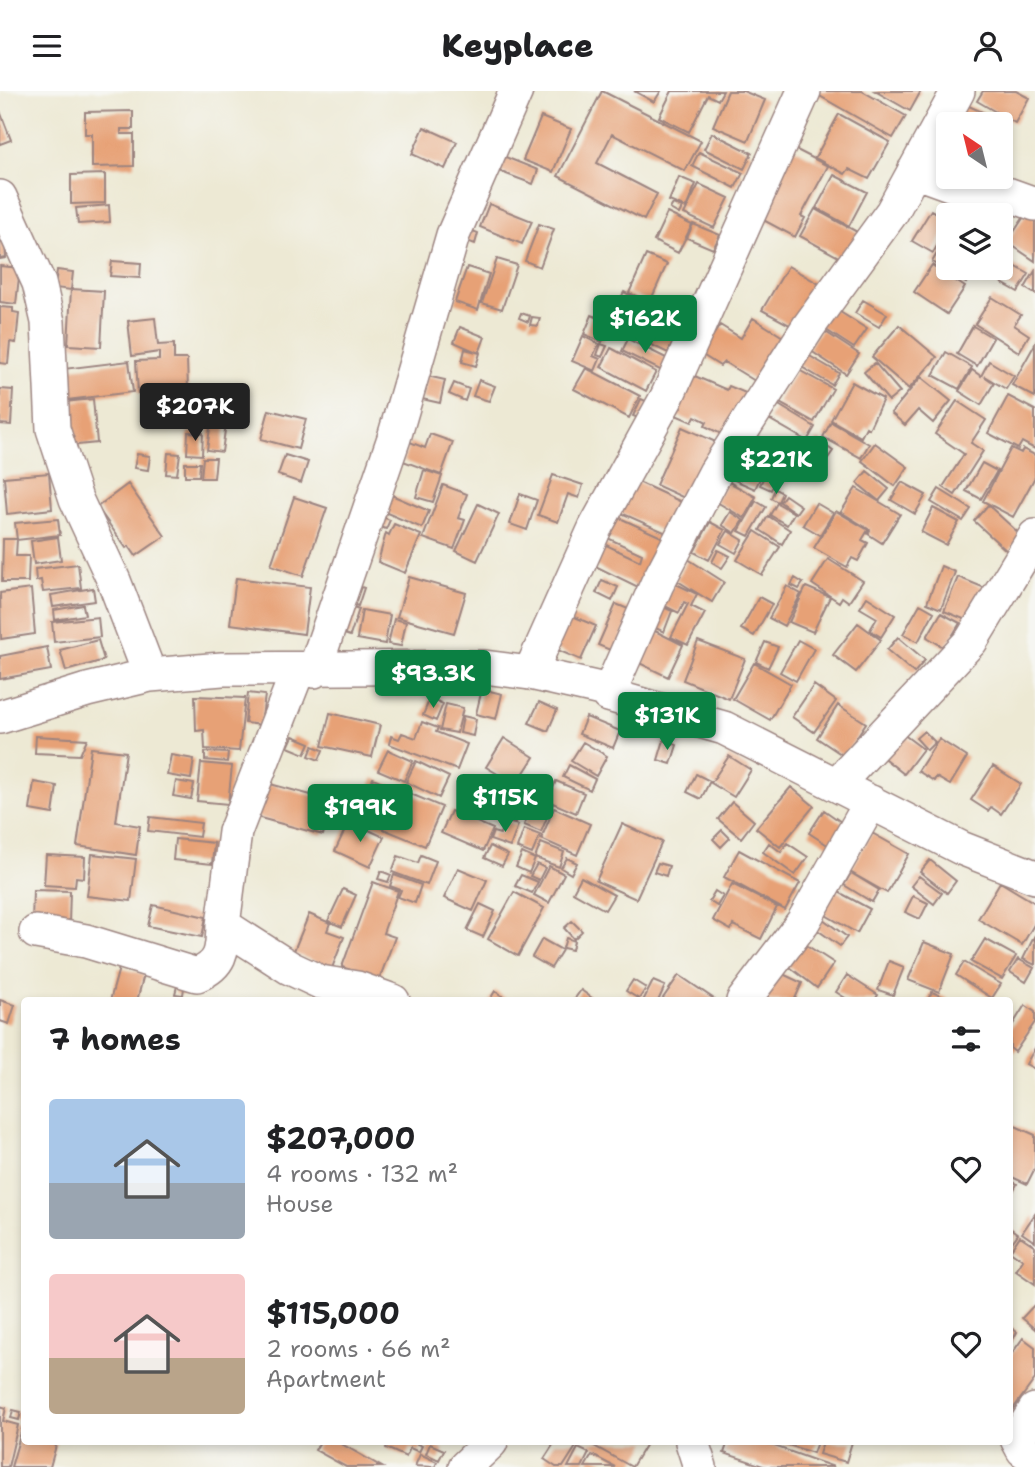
<!DOCTYPE html>
<html lang="en">
<head>
<meta charset="utf-8">
<style>
	:root { --surface:#fff; --page:#f6f6f6; --text:#202124; --muted:#757577; --accent:#0b8043 }
	body { margin:0; font-family:"Shantell Sans",sans-serif; background:var(--page); color:var(--text); height:100vh; display:flex; flex-direction:column; font-size:26px; white-space:nowrap }
	* { box-sizing:border-box; margin:0 }
	p { font-size:23px; color:var(--muted) }
	.icon { flex:none; width:38px; height:38px; fill:none; stroke:currentColor; stroke-width:2; stroke-linecap:round; stroke-linejoin:round }
	.map { position:relative; flex:1; overflow:hidden }
	.sheet { position:absolute; left:21px; top:906px; width:992px; height:448px; display:flex; flex-direction:column; background:var(--surface); border-radius:7px; box-shadow:0 4px 10px #0003 }
	.sheet>* { flex:none }
	.needle { width:46px; rotate:325deg }
	.buttons { position:absolute; left:936px; top:21px; display:grid; gap:14px }
	.buttons a { display:grid; place-items:center; width:77px; height:77px; border-radius:7px; background:var(--surface); box-shadow:0 4px 10px #0003; font-size:35px }
	.price { position:absolute; translate:-50% -60px; padding:0 16px; border-radius:7px; background:var(--accent); color:#fff; font-size:23px; line-height:46px; filter:drop-shadow(0 2px 4px #0008) }
	.price::after { content:''; position:absolute; left:50%; top:42px; width:21px; height:16px; margin-left:-10px; background:inherit; clip-path:polygon(0 0,100% 0,50% 100%) }
	.price.current { background:#222; color:#fff }
	ul { padding:0; list-style:none }
	li { display:flex; align-items:center; gap:21px; height:175px; padding:0 28px }
	li span { display:grid; place-items:center; flex:none; width:196px; height:140px; border-radius:7px; color:#555 }
	li>.icon { margin-inline-start:auto }
	span .icon { width:84px; height:84px; fill:#fffc; stroke-width:1 }
	li b { font-size:30px }
	h2 { display:flex; justify-content:space-between; align-items:center; height:84px; padding:0 28px; font-size:30px }
	header { display:flex; justify-content:space-between; align-items:center; height:91px; padding:0 28px; background:var(--surface); font-size:32px; font-weight:800 }
	.map>svg:first-child { display:block }
</style>
</head>
<body>
<header><svg class="icon" aria-label="menu" viewBox="0 0 24 24"><path d="M4 6h16M4 12h16M4 18h16"/></svg>Keyplace<svg class="icon" aria-label="person" viewBox="0 0 24 24"><circle cx="12" cy="8" r="4"/><path d="M4 21q1-7 8-7t8 7"/></svg></header>
<div class="map">
<svg width="1035" height="1376" viewBox="0 0 1035 1376">
	<rect width="100%" height="100%" fill="#f6f6f2"/>
	<filter id="ink" filterUnits="userSpaceOnUse"><feTurbulence type="fractalNoise" baseFrequency=".0143" numOctaves="2"/><feDisplacementMap in="SourceGraphic" scale="14" xChannelSelector="R" yChannelSelector="G"/><feConvolveMatrix kernelMatrix="1 2 1 2 8 2 1 2 1" color-interpolation-filters="sRGB"/></filter>
	<filter id="wash" filterUnits="userSpaceOnUse"><feTurbulence type="fractalNoise" baseFrequency=".00686" numOctaves="4" result="noise"/><feDisplacementMap in="SourceGraphic" scale="28" xChannelSelector="R" yChannelSelector="G"/><feGaussianBlur stdDeviation="1.57" result="paint"/><feColorMatrix in="noise" values="0 0 0 0 0 0 0 0 0 0 0 0 0 0 0 0 0 1.4 0 .05"/><feComposite in="paint" operator="in"/></filter>
	<g filter="url(#wash)">
		<rect width="100%" height="100%" fill="#ede9d4"/>
		<g id="blocks">
			<path fill="#e7a176" d="M602 0 701 50 685 80 612 43 597 72 657 103 644 129 558 85Z
				M634 0H661L654 11Z
				M672 0H723L718 9 708 4 689 41 659 26Z
				M728 0H743L765 9 748 50 713 35Z
				M811 0H862L906 25 893 47Z
				M875 0H921L910 20Z
				M983 0H1016L1029 7 1015 32 977 10Z
				M955 9 996 27 993 33H948Z
				M0 20 11 49 0 53Z
				M133 20V38H121V43H134V75L92 76V43H85V21Z
				M839 23 890 51 869 88 849 78 845 83 815 67Z
				M541 26 571 38 553 81 523 69Z
				M424 36 457 51 445 78 412 63Z
				M712 42 752 62 744 78 704 58Z
				M948 48V82L934 76Z
				M791 56 828 75 801 125 805 127 795 146 754 124Z
				M699 61 743 82 735 97 692 75Z
				M498 63 538 79 533 93 493 78Z
				M105 83V112L71 113V84Z
				M834 84 867 101 849 135 816 117Z
				M679 86 696 93 686 117 669 110Z
				M699 93 729 107 714 137 684 123Z
				M489 113 532 130 522 153 480 136Z
				M673 113 682 117 679 123 670 118Z
				M109 114 110 131 78 133 76 117Z
				M1030 117 1035 120V170L1007 151Z
				M815 118 859 142 844 169 800 145Z
				M931 119 948 129V136L933 162 912 150Z
				M667 122 692 134 678 162 654 150Z
				M539 133 554 138 540 176 525 170Z
				M693 133 720 144 713 158 687 147Z
				M0 137H4L6 167 0 168Z
				M470 139 478 142 475 153 467 150Z
				M948 144V177H975L966 192 932 171Z
				M646 164 667 173 650 211 629 202Z
				M497 168 517 174 502 218 482 212Z
				M112 170 141 172 140 187 110 185Z
				M932 174 965 196 947 223 914 201Z
				M1013 174 1029 183 1018 201 1002 192Z
				M0 175 20 177 16 213 0 211Z
				M788 175 819 193 795 237 762 219Z
				M467 176 489 183 478 219 455 211Z
				M57 179 73 181 71 199 55 197Z
				M1035 180V203L1025 197Z
				M71 198 104 200 101 256 68 254Z
				M624 201 645 212 630 241 608 230Z
				M992 206 1021 224 1014 234 1029 244 1019 261 975 233Z
				M863 209 887 223 879 236 855 222Z
				M647 214 683 231 668 262 633 245Z
				M829 214 867 238 854 257 817 233Z
				M0 216 13 217V221L19 222 16 252 10 251 8 273 0 272Z
				M521 222 530 225 528 231 519 227Z
				M592 224 611 233 602 251 584 243Z
				M532 226 540 227 538 235 530 234Z
				M155 227 158 254 174 253V268H187L188 299 138 302 136 270 159 269V261L132 265 128 230Z
				M753 227 783 246 755 290 724 271 720 275 701 263 720 234 741 247Z
				M899 234 937 266 909 298 872 266Z
				M973 235 993 247 977 275 957 263Z
				M460 236 485 246 479 262 454 251Z
				M821 238 859 263 846 283 808 258Z
				M583 245 599 253 593 265 600 268 595 280 572 270Z
				M628 248 668 268 662 280 622 260Z
				M601 253 607 255 602 266 597 264Z
				M1035 253V306L1012 294Z
				M611 257 656 281 646 300 601 276Z
				M465 258 480 262 476 275 462 271Z
				M801 260 839 282 832 294 795 272Z
				M946 261 972 276 959 298 933 284Z
				M129 270 133 301 67 309 63 278Z
				M989 270 1014 285 1006 298 984 285 994 292 981 314 959 300 972 279 981 285Z
				M875 272 900 301 889 310 864 281Z
				M586 277 640 305 629 327 574 298Z
				M797 278 833 298 814 331 778 311Z
				M690 283 727 299 729 295 748 303 727 346 705 335 707 331 695 325 692 331 671 322Z
				M427 285 445 289 440 312 422 308Z
				M921 286 951 310 933 332 918 319 905 334 891 322Z
				M479 289 495 295 489 310 473 305Z
				M852 291 883 308 869 338 866 336 861 346 831 329Z
				M454 292 469 298 465 310 449 303Z
				M0 298 13 299 11 334 0 333Z
				M1008 305 1035 319V358L1022 351 1018 358 988 342Z
				M93 308 97 352 68 355 64 311Z
				M641 308 648 311 641 328 633 325Z
				M957 310 986 329 971 352 983 360 955 404 943 396 964 363 935 343Z
				M777 313 815 336 807 350 769 328Z
				M269 319 306 328 298 358 261 348Z
				M211 330 226 332 222 361 207 359Z
				M831 331 869 353 861 367 823 346Z
				M682 336 718 352 691 410 656 394Z
				M188 341 203 342 202 364 187 363Z
				M430 343 453 351 441 384 403 370 410 351 425 357Z
				M818 349 833 360 816 384 801 373Z
				M752 350 771 362 763 376 743 364Z
				M875 352 908 376 895 395 862 370Z
				M1011 357 1021 362 1023 358 1035 364V386L1013 426 983 410Z
				M168 362 180 363 177 384 166 383Z
				M137 363 150 365 148 379 134 377Z
				M285 364 308 371 301 392 278 384Z
				M773 366 784 371 771 399 760 394Z
				M203 367H216L214 387H201Z
				M740 371 763 381 755 398 732 388Z
				M185 372H200L199 385H185Z
				M982 372 997 380 981 408 966 400Z
				M424 379 442 385 433 411 416 406Z
				M867 380 889 398 879 410 857 392Z
				M49 382 52 418 7 423 4 386Z
				M553 384 583 394 579 407 568 403 558 431 538 424Z
				M634 389 688 414 673 445 619 421Z
				M727 390 756 406 744 427 715 410Z
				M902 391 926 404 915 423 891 409Z
				M128 393 165 445 136 465 129 455 126 457 97 416Z
				M443 394 467 403 458 427 465 429 454 458 423 447Z
				M856 397 900 423 882 452 868 443 870 439 841 421Z
				M775 398 782 402 778 411 771 407Z
				M939 398 971 418 963 430 931 411Z
				M389 403 429 420 422 437 382 420Z
				M520 403 537 409 527 439 510 433Z
				M785 404 801 415 796 422 780 411Z
				M294 406 327 417 303 485 271 474Z
				M756 410 766 416 749 445 739 440Z
				M777 412 794 422 787 434 770 424Z
				M816 412 833 422 820 444 803 434Z
				M478 413 499 423 477 470 456 460Z
				M988 414 1022 445 1008 461 974 430Z
				M933 417 959 431 946 454 921 441Z
				M836 420 868 439 862 449 868 452 858 470 852 467 847 476 814 457Z
				M730 421 743 429 735 442 722 434Z
				M609 422 670 450 657 477 649 473 638 496 589 472 600 451 640 470 642 463 599 443Z
				M380 425 390 429 386 438 376 435Z
				M768 425 790 439 782 453 760 439Z
				M58 428 60 444 17 449 15 432Z
				M710 431 725 439 709 469 694 461Z
				M394 433 421 444 405 482 378 471 386 442 389 444Z
				M728 440 743 449 736 462 720 453Z
				M755 440 780 456 762 484 737 469Z
				M58 446 61 469 34 473 31 450Z
				M3 448H17L16 465H29L28 491H2Z
				M718 459 730 465 722 477 712 471Z
				M688 468 724 491 712 511 676 489Z
				M828 468 863 490 849 511 842 506 839 511 812 493Z
				M78 473 81 497 43 501 41 489 36 490 35 478Z
				M941 475 955 481 941 518 927 512Z
				M409 486 466 502 454 542 397 526Z
				M958 486 985 497 971 531 944 520Z
				M236 487 310 496 304 543 230 533Z
				M795 487 803 492 799 498 791 494Z
				M602 489 618 496 612 510 596 502Z
				M348 492 364 497 358 515 342 510Z
				M674 492 697 503 691 515 705 522 688 554 671 546 688 513 684 511 679 522 663 514Z
				M787 495 801 503 784 535 769 527Z
				M806 496 830 506 813 541 789 531Z
				M93 497 95 510 53 516 51 504Z
				M31 498 35 543 1 548 0 502Z
				M759 506 772 513 754 545 741 538Z
				M867 506 895 524 881 546 870 539 877 527 860 517Z
				M341 512 359 518 350 545 332 539Z
				M654 512 672 520 664 541 645 532Z
				M616 513 633 520 615 561 598 554Z
				M920 513 934 521 918 551 903 543Z
				M83 514 85 524 55 529 54 519Z
				M362 519 390 524 385 553 357 548Z
				M563 521 596 535 581 569 548 555Z
				M941 522 960 532 945 557 927 546Z
				M98 526 100 546 54 551 52 531Z
				M394 528 406 531 401 555 388 553Z
				M858 532 881 549 856 581 833 564Z
				M645 535 683 554 668 586 629 567Z
				M898 546 925 569 914 582 887 559Z
				M98 549 104 569 66 580 60 559Z
				M798 549 814 558 796 590 780 581Z
				M698 550 745 568 729 608 683 589Z
				M765 551 778 556 768 577 756 571Z
				M47 556 51 579 0 588V565Z
				M754 572 791 593 770 629 733 608Z
				M814 594 836 610 814 641 792 626Z
				M482 598 502 603 496 628 476 623Z
				M248 602 265 604 261 634 245 632Z
				M195 605 245 607 239 660 205 658 204 639 196 640Z
				M430 607 443 613 436 630 423 624Z
				M539 611 557 619 548 640 529 632Z
				M446 613 463 617 457 642 440 639Z
				M838 614 866 632 844 665 817 647Z
				M330 622 380 634 372 666 322 655Z
				M463 625 476 628 473 645 460 642Z
				M586 626 620 640 613 657 579 643Z
				M422 631 438 637 436 641 467 653 457 679 389 653 391 645 399 648 402 642 416 647Z
				M899 640 923 658 904 683 880 664Z
				M924 640 935 651 927 659 916 647Z
				M36 645 87 648 80 664 35 662Z
				M293 645 310 652 305 663 288 656Z
				M504 647 534 666 516 694 486 676Z
				M939 648 967 666 950 694 936 686 934 690 918 680Z
				M664 649 677 654 671 673 658 669Z
				M583 651 607 665 596 685 571 670Z
				M313 655 323 659 319 669 309 665Z
				M91 657 126 661 116 731 140 735 136 764 77 755Z
				M388 659 413 670 404 690 378 679Z
				M205 661 228 662 227 671 205 669Z
				M171 664 194 668 191 688 167 684Z
				M729 665 751 679 734 706 711 692Z
				M416 670 449 686 439 707 406 691Z
				M201 672 232 675 228 713 197 710Z
				M569 674 595 688 590 699 563 686Z
				M993 675 1021 693 1001 723 991 716 988 720 971 709Z
				M696 683 710 690 701 708 687 701Z
				M373 687 442 716 425 755 356 727Z
				M176 690 194 693 191 708 173 705Z
				M259 690 333 710 323 744 249 724Z
				M556 690 584 702 576 722 553 712 541 741 524 734 535 706 547 711Z
				M34 691 57 695 53 723 30 719Z
				M791 696 814 715 780 756 756 737Z
				M483 699 523 715 516 731 476 715Z
				M732 711 754 730 741 747 718 728Z
				M554 717 590 733 577 764 541 748Z
				M824 719 851 738 837 760 809 742Z
				M451 720 493 738 483 760 441 742Z
				M150 726 201 732 199 746 148 740Z
				M349 730 384 746 370 776 335 760Z
				M504 730 518 734 510 756 490 749 493 741 500 743Z
				M622 733 662 751 636 808 596 790Z
				M524 738 540 744 532 763 517 757Z
				M722 739 730 747 721 756 713 748Z
				M872 742 909 763 887 802 850 781Z
				M175 748 214 752 212 773 173 769Z
				M541 752 564 761 559 776 535 767Z
				M769 752 781 761 787 752 808 766 795 784 763 761Z
				M490 755 508 764 502 775 484 767Z
				M739 759 800 792 785 819 724 786Z
				M522 762 535 768 529 782 516 776Z
				M92 763 136 768 131 810 87 805Z
				M46 764 85 766 84 787 76 786 75 796 44 794Z
				M421 764 436 770 427 794 392 781 398 765 418 772Z
				M567 767 577 772 571 783 561 777Z
				M930 769 956 790 947 802 920 781Z
				M658 772 669 775 666 785 654 781Z
				M537 773 545 777 539 789 530 785Z
				M549 775 564 783 549 812 534 804Z
				M458 777 487 789 473 820 444 807Z
				M381 780 391 784 388 791 378 788Z
				M851 782 879 799 872 811 844 794Z
				M394 784 421 794 415 812 398 806 401 799 390 795Z
				M521 784 538 791 532 802 515 795Z
				M919 785 942 802 934 813 911 795Z
				M581 786 614 804 605 819 573 801Z
				M373 791 398 800 383 842 395 846 379 889 342 876Z
				M1000 791 1035 812V832L1022 854 978 828Z
				M732 793 777 816 761 848 733 834 731 839 713 829Z
				M343 798 356 804 342 836 328 830Z
				M33 799 70 800 69 833 32 832Z
				M835 799 870 818 857 842 822 822Z
				M715 800 723 805 717 815 709 810Z
				M514 801 544 817 518 865 488 848Z
				M913 805 928 812 920 828 905 821Z
				M480 813 495 820 483 846 467 839Z
				M153 814 206 826 202 846 148 835Z
				M309 823 330 832 327 840 344 846 332 877 293 862Z
				M823 828 847 846 840 855 816 838Z
				M572 830 582 840 574 848 564 837Z
				M1035 844V874L1023 868Z
				M566 847 574 850 572 859 563 857Z
				M542 848 562 859 551 877 532 866Z
				M797 848 834 872 817 897 782 870Z
				M985 848 1016 865 1002 888 971 871Z
				M924 851 954 863 939 901 908 889Z
				M1018 868 1034 877 1026 891 1010 881Z
				M889 870 904 876 893 904 878 899Z
				M964 871 1001 893 992 907 956 884Z
				M119 877 144 883 137 910H110Z
				M772 878 802 892 794 910H759Z
				M679 884 714 908 712 910H661Z
				M847 884 878 904 874 910H850L836 901Z
				M633 889 646 897 639 908 626 900Z
				M653 890 665 895 658 910H643Z
				M177 895 184 897 183 904 175 903Z
				M581 899 596 910H573Z
				M495 900 509 910H489Z
				M932 901 948 908 947 910H927Z
				M0 909 15 914 9 933 0 930Z
				M1025 914 1035 921V931L1015 961 1010 957V938Z
				M1035 957V978L1026 973Z
				M1013 1034 1035 1044V1077L1027 1093 1010 1085V1042Z
				M1010 1089 1017 1093 1010 1106Z
				M1035 1123V1151L1022 1142Z
				M1010 1137 1018 1143 1010 1154Z
				M1020 1145 1035 1155V1193L1016 1180 1023 1169 1010 1160Z
				M1035 1213V1238L1022 1227Z
				M1010 1236 1017 1241 1010 1254Z
				M1023 1247 1035 1256V1288L1010 1322V1265Z
				M0 1315 6 1317 3 1330 18 1334 8 1376H0Z
				M13 1319 21 1321 19 1329 11 1327Z
				M24 1331V1351H57L50 1376H11Z
				M320 1351H338L382 1376H346L315 1359Z
				M388 1351H413L422 1355 419 1361 410 1357 406 1366 386 1357Z
				M555 1351H579L563 1376H556L544 1368Z
				M587 1351H647L632 1376Z
				M728 1351H763L834 1376H766L724 1362Z
				M779 1351H817L813 1362Z
				M823 1351H852L846 1371 819 1363Z
				M430 1353 444 1359 439 1369 426 1363Z
				M578 1357 589 1362 582 1376H568Z
				M420 1363 437 1371 435 1376 415 1375Z
				M592 1364 615 1376H585Z"/>
		</g>
	</g>
	<g filter="url(#ink)">
		<use href="#blocks" fill-opacity="0" stroke="#9c8480" stroke-width="2"/>
		<g fill="none" stroke-linecap="round" stroke-linejoin="round">
			<g stroke="#9c8480" stroke-width="36">
				<path id="minor" d="M914 80 969 100 1010 104 1035 113
					M0 106 39 192 48 231 53 338 76 408 114 490 150 584
					M298 579 235 741 223 834 290 877 320 891 357 897 393 910
					M314 580 394 347 453 144 516 0
					M530 582 595 437 667 306 804 0
					M608 604 657 493 715 382 809 235 892 121 958 0
					M0 626 87 599 150 584 222 578 484 576 530 582 605 599 608 604 724 637 961 757 1035 786
					M838 692 971 550 1035 445
					M36 841 86 850 197 884C223 873 222 859 223 834
					M743 910 803 831 871 711
					M1035 1319 1017 1348 1023 1359 1035 1367
					M692 1351 700 1376
					M465 1376 491 1351"/>
			</g>
			<use href="#minor" stroke="#fff" stroke-width="33"/>
		</g>
	</g>
</svg>
<div class="buttons">
<a><svg class="needle" viewBox="-14 -14 28 28"><path d="M0-13l5 13h-10z" fill="#e53935"/><path d="M0 13l5-13h-10z" fill="#757577"/></svg></a>
<a><svg class="icon" aria-label="layers" viewBox="0 0 24 24"><path d="M12 4l9 5-9 5-9-5zM3 14l9 5 9-5"/></svg></a>
</div>
<b class="price" style="left:645px;top:264px">$162K</b>
<b class="price current" style="left:195px;top:352px">$207K</b>
<b class="price" style="left:776px;top:405px">$221K</b>
<b class="price" style="left:433px;top:619px">$93.3K</b>
<b class="price" style="left:667px;top:661px">$131K</b>
<b class="price" style="left:505px;top:743px">$115K</b>
<b class="price" style="left:360px;top:753px">$199K</b>
<section class="sheet">
<h2>7 homes<svg class="icon" aria-label="filters" viewBox="0 0 24 24"><path d="M4 7h16M4 17h16"/><circle cx="9" cy="7" r="2"/><circle cx="15" cy="17" r="2"/></svg></h2>
<ul>
<li><span style="background:linear-gradient(#a9c7e8 60%,#9aa5b1 0)"><svg class="icon" aria-label="home" viewBox="0 0 24 24"><path d="M3 11l9-7 9 7M6 9v11h12V9"/></svg></span><div><b>$207,000</b><p>4 rooms · 132 m²</p><p>House</p></div><svg class="icon" aria-label="heart" viewBox="0 0 24 24"><path d="M12 20l-8-8c-3-5 5-10 8-4 3-6 11-1 8 4z"/></svg></li>
<li><span style="background:linear-gradient(#f6c9c9 60%,#b9a48a 0)"><svg class="icon" aria-label="home" viewBox="0 0 24 24"><path d="M3 11l9-7 9 7M6 9v11h12V9"/></svg></span><div><b>$115,000</b><p>2 rooms · 66 m²</p><p>Apartment</p></div><svg class="icon" aria-label="heart" viewBox="0 0 24 24"><path d="M12 20l-8-8c-3-5 5-10 8-4 3-6 11-1 8 4z"/></svg></li>
</ul>
</section>
</div>
</body>
</html>
